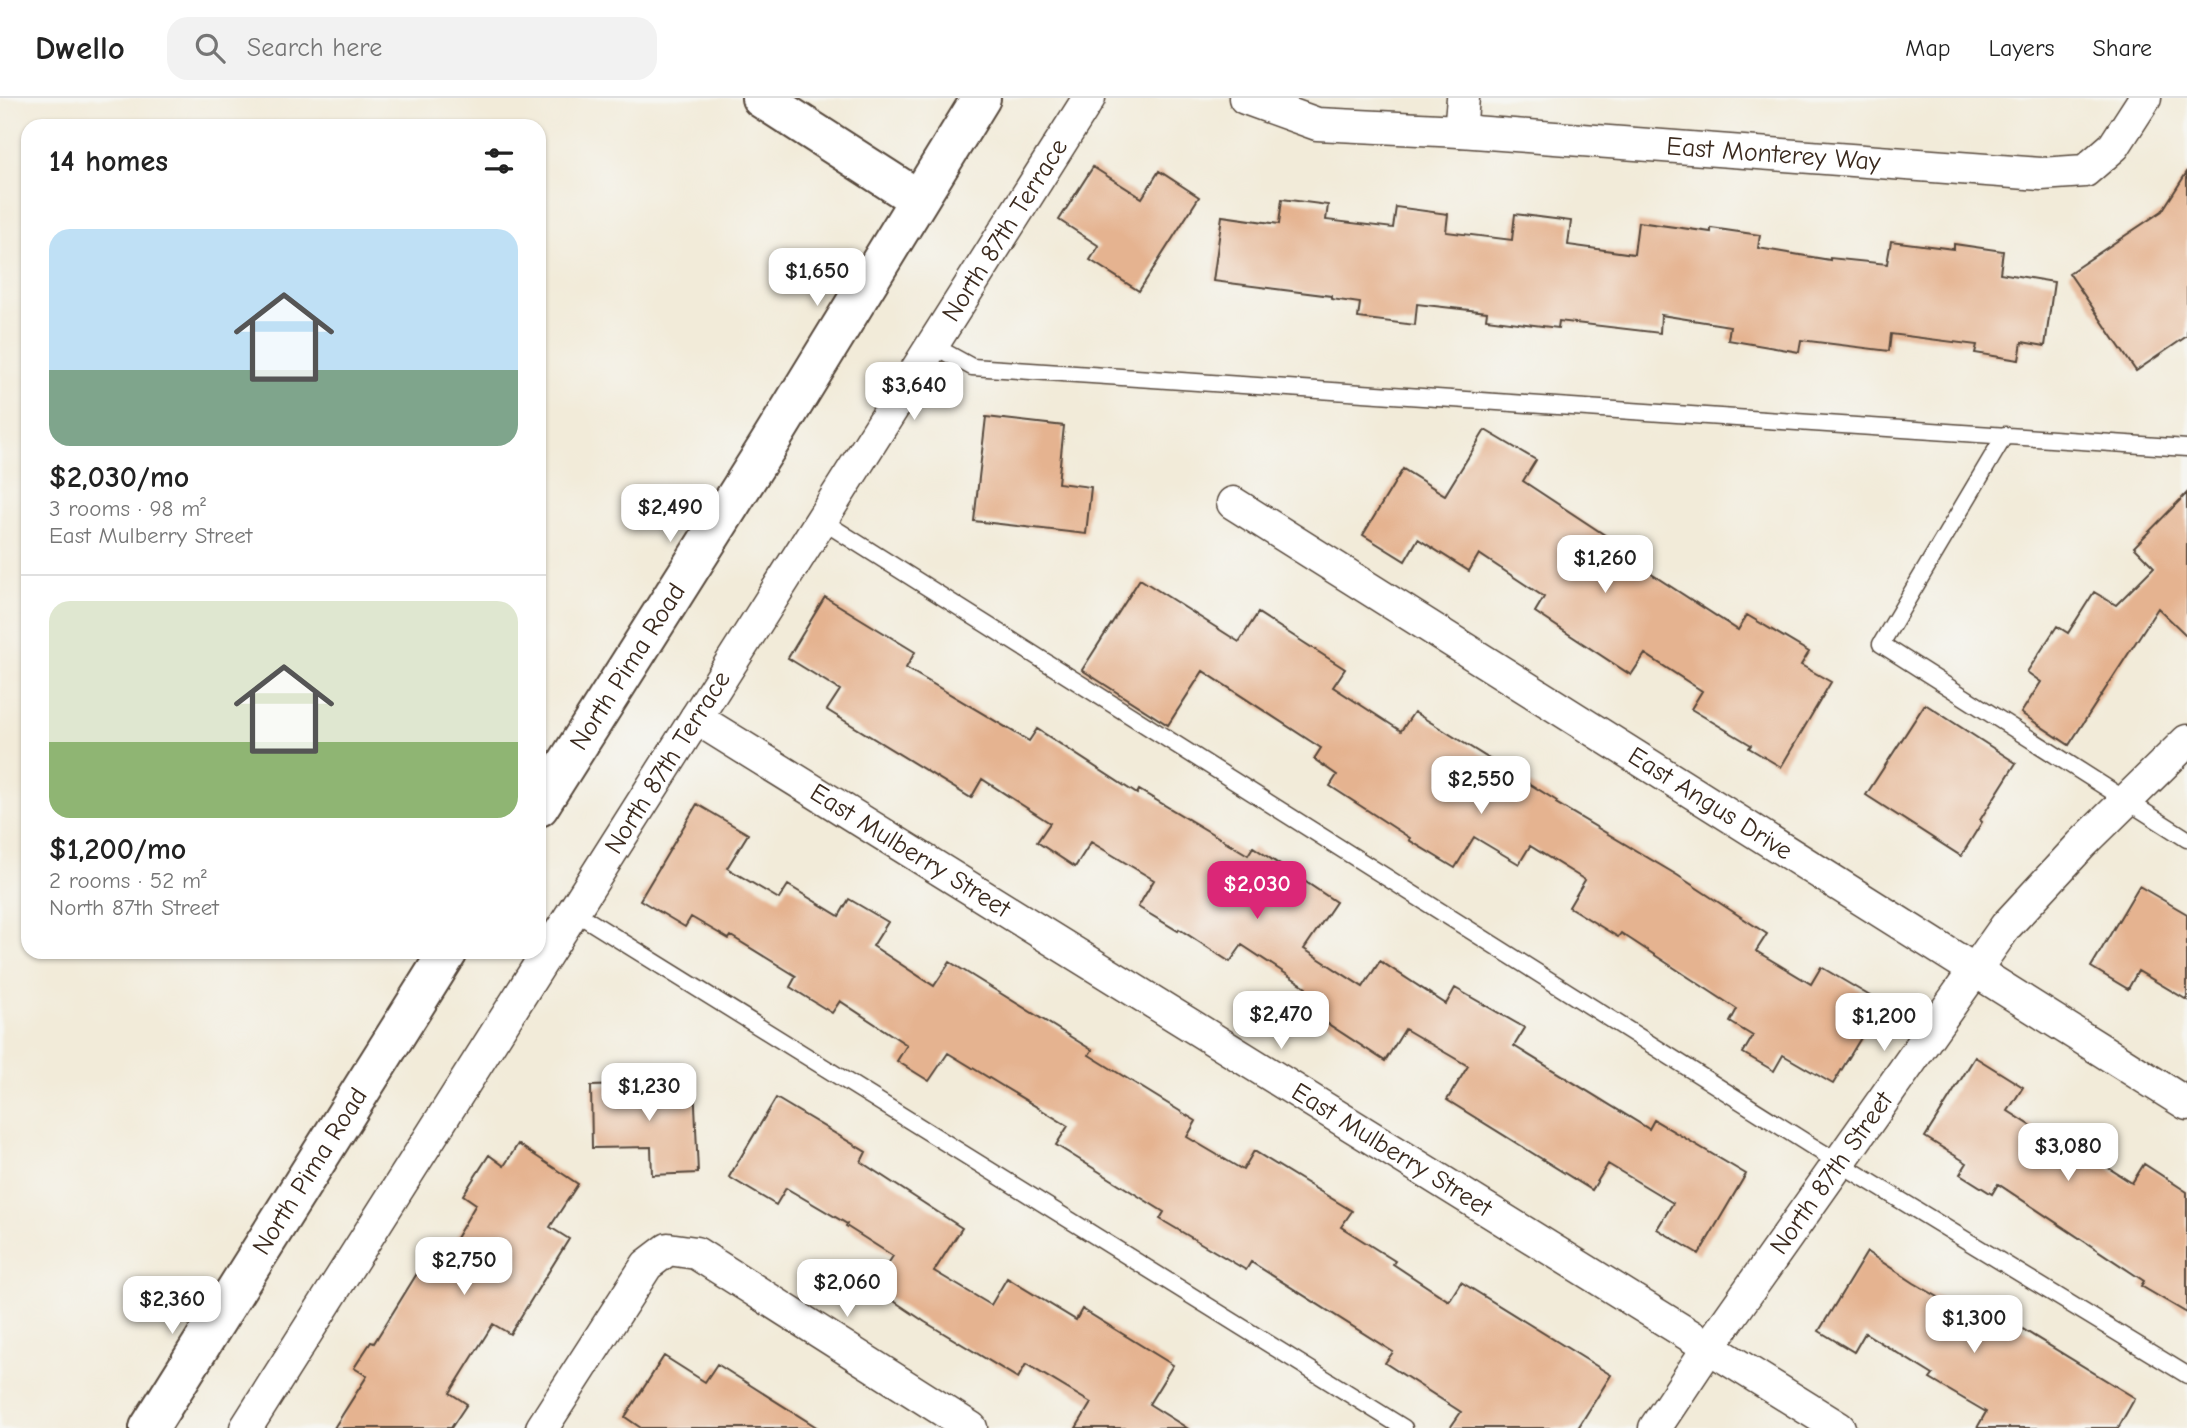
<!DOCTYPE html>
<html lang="en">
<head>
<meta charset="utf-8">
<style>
	:root { --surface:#fff; --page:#f2f2f2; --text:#222; --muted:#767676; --line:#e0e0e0; --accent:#db2777 }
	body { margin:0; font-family:"Comic Neue",sans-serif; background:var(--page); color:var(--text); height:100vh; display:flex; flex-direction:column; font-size:26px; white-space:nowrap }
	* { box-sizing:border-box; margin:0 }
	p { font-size:23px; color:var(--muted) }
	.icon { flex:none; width:38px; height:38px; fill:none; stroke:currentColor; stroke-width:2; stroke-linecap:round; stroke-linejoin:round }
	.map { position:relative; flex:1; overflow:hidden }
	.panel { position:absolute; left:21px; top:21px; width:525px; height:840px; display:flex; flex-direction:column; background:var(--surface); border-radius:21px; box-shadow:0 2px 5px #0004 }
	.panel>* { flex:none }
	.price { position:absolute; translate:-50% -60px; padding:0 16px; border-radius:14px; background:#fff; color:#222; font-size:23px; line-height:46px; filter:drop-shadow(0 2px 4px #0008) }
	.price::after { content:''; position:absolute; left:50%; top:42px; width:21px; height:16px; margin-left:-10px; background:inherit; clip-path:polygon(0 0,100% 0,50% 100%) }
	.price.current { background:var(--accent); color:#fff }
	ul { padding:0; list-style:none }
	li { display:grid; align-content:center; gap:14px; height:371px; padding:0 28px }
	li+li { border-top:2px solid var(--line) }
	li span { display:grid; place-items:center; height:217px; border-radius:21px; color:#555 }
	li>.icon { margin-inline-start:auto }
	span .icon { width:126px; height:126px; fill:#fffc; stroke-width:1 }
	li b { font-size:30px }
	h2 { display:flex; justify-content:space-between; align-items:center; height:84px; padding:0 28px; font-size:30px }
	header { display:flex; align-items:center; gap:42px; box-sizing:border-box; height:98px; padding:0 35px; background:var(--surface); border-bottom:2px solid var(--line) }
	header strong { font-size:33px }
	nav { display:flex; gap:38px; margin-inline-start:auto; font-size:24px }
	.search { width:490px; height:63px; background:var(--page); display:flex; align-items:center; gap:18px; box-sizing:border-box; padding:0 24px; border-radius:21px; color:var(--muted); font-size:26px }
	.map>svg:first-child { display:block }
</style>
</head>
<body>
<header>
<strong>Dwello</strong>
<div class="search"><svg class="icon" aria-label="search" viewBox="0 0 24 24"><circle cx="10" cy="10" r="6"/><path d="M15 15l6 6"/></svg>Search here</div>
<nav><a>Map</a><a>Layers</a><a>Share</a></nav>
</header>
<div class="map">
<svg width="2187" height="1330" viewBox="0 0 2187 1330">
	<rect width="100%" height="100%" fill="#f6f6f2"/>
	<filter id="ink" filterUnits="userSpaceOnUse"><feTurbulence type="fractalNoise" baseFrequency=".0143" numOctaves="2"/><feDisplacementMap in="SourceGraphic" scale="14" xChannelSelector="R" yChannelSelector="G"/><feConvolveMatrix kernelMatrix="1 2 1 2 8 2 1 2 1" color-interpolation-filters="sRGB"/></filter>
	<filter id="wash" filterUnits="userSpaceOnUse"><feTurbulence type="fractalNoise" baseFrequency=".00686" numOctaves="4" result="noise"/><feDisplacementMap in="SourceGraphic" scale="28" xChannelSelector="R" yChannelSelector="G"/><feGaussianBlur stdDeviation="1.57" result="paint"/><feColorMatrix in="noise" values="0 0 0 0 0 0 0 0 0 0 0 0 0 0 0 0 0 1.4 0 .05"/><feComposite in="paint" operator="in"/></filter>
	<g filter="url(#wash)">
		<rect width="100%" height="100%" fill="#f2ebd9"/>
		<g id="blocks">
			<path fill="#e5b390" d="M1093 69 1142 100 1159 73 1199 99 1139 193 1090 162 1099 148 1059 122Z
				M2187 74V238L2136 273 2069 175 2162 113Z
				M1282 101 1328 107 1326 122 1393 130 1396 109 1448 116 1446 134 1512 142 1515 116 1571 123 1568 147 1634 156 1638 124 1711 134V130L1760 137 1758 150 1830 162V160L1887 166 1891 143 1954 151V146L2003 153 2000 175 2054 184 2045 248 2022 244 2019 262 1975 255 1977 247 1891 236 1889 253 1801 242 1799 254 1728 242 1730 228 1661 217 1660 235 1559 223 1558 230 1486 221 1487 214 1417 206 1415 227 1358 220 1360 205 1331 201V198L1213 183 1222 118 1279 126Z
				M986 319 1064 328 1058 385 1091 389 1086 436 974 423Z
				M1485 332 1536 362 1523 383 1626 451 1622 457 1738 532 1747 517 1809 554 1801 567 1831 584 1781 669 1749 650 1751 647 1691 611 1702 593 1645 556 1631 577 1535 514 1544 499 1479 456 1469 473 1418 441 1405 463 1363 437 1403 371 1445 397Z
				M2187 395V538L2158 510 2069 647 2021 615 2041 584 2027 574 2057 528 2068 535 2094 494 2116 507 2154 469 2134 449Z
				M1140 481 1239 544 1258 515 1345 571 1333 589 1401 633 1414 614 1557 703 1556 705 1677 777 1767 836 1756 853 1811 886 1821 869 1870 898 1850 931 1862 938 1833 986 1783 957 1774 973 1743 955 1753 938 1730 924 1737 911 1621 835 1618 839 1569 809 1585 782 1530 748 1519 766 1474 739 1455 770 1409 742 1410 740 1330 688 1337 677 1314 661 1321 650 1203 573 1168 627 1082 572Z
				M825 499 915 554 906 570 1029 643 1037 631 1137 696 1139 692 1248 757 1253 749 1336 804 1304 851 1363 889 1380 863 1446 906 1455 890 1525 930 1514 948 1649 1031 1654 1022 1746 1076 1699 1156 1657 1131 1673 1105 1608 1066 1592 1092 1447 1002 1468 968 1405 931 1385 963 1296 905 1306 889 1242 847 1230 864 1179 831 1178 833 1138 809 1154 782 1091 744 1075 769 1037 744 1050 725 982 681 971 700 827 612 840 592 788 560Z
				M1925 606 2016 665 1980 722 1982 724 1961 758 1866 697Z
				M697 706 748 736 727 770 779 801 788 787 839 818 849 801 888 824 873 848 934 888 950 864 1092 952 1089 957 1196 1023 1187 1039 1243 1072 1254 1053 1352 1113 1341 1129 1395 1163 1393 1166 1449 1203 1461 1184 1611 1277 1578 1330H1450L1461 1314 1385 1265 1393 1254 1251 1164 1246 1172 1160 1121 1164 1114 1056 1047 1068 1028 948 955 929 983 897 963 907 947 840 903 832 915 790 889 796 878 731 838 729 841 691 819 685 829 640 802Z
				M2139 788 2187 816V902L2138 873 2128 891 2091 869Z
				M1975 959 2023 989 2008 1013 2079 1058 2082 1053 2132 1085 2144 1066 2187 1094V1215L2141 1188 2144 1183 1998 1086 1992 1096 1960 1076 1967 1065 1925 1039Z
				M694 985 698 1075 652 1077 651 1049 592 1050 591 988Z
				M776 1000 866 1054 861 1064 962 1130 934 1173 991 1207 1007 1180 1076 1222 1082 1211 1173 1267 1149 1306 1187 1330H1076L1091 1305 1026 1266 1018 1280 925 1224 873 1189 893 1158 846 1128 847 1126 786 1090 776 1107 729 1079Z
				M518 1046 578 1086 550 1129 569 1141 510 1236 493 1226 450 1295 467 1306 451 1330H334L367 1278 354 1270 371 1244 374 1245 426 1161 439 1169 476 1106 463 1097 489 1057 504 1068Z
				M1867 1154 1914 1185 1999 1234 2006 1221 2135 1300 2118 1330H1977L1986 1314 1930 1281 1933 1277 1865 1235 1854 1254 1819 1233Z
				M664 1258 705 1284 717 1266 818 1330H641L625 1319Z"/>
		</g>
	</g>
	<g filter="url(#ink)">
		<use href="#blocks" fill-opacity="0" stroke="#56473a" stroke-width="2"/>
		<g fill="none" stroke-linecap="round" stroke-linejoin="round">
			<g stroke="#56473a" stroke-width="19">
				<path id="lane" d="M932 247 972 269 2187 350
					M2005 337 1881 546 2187 741
					M821 422 1810 1047 2187 1277
					M573 813 1404 1330"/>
			</g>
			<g stroke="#56473a" stroke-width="35">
				<g id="street">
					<path id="s1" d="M1245 0 1317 26 1460 33 2041 76 2085 73 2114 48 2145 0"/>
					<path d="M1460 33 1463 0"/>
					<path id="s2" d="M1233 405 2187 1006"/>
					<path id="s3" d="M696 620 1839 1330"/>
					<path id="s4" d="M246 1330 1089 0"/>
					<path d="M542 1330 647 1167 668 1151 696 1155 971 1330"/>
					<path id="s5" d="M1655 1330 1709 1249 2006 828 2081 747 2187 643"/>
				</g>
			</g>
			<g stroke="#56473a" stroke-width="42">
				<g id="secondary">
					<path d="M761 0 918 101"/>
					<path id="s6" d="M539 709 767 349 981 0"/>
					<path id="s7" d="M149 1330 448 854"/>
				</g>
			</g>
			<use href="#lane" stroke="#fff" stroke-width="16"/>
			<use href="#street" stroke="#fff" stroke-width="32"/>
			<use href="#secondary" stroke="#fff" stroke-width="38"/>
		</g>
	</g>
	<g text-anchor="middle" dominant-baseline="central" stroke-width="7" stroke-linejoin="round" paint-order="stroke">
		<g font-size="26" fill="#3b2a1e" stroke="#f6f6f2">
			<text stroke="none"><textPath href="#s1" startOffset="534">East Monterey Way</textPath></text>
			<text stroke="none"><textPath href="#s4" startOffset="1418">North 87th Terrace</textPath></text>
			<text stroke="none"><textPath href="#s6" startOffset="166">North Pima Road</textPath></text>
			<text stroke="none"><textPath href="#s4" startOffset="788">North 87th Terrace</textPath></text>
			<text stroke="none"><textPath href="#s2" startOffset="564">East Angus Drive</textPath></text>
			<text stroke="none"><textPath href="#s3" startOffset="252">East Mulberry Street</textPath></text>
			<text stroke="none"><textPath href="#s3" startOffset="819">East Mulberry Street</textPath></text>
			<text stroke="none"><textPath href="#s7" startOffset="303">North Pima Road</textPath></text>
			<text stroke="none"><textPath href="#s5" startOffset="310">North 87th Street</textPath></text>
		</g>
	</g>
</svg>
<b class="price" style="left:817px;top:210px">$1,650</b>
<b class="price" style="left:914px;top:324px">$3,640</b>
<b class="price" style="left:670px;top:446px">$2,490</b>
<b class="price" style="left:1605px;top:497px">$1,260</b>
<b class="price" style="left:1481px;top:718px">$2,550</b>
<b class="price current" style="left:1257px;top:823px">$2,030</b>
<b class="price" style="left:1281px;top:953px">$2,470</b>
<b class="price" style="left:1884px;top:955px">$1,200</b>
<b class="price" style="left:649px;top:1025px">$1,230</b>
<b class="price" style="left:2068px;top:1085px">$3,080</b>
<b class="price" style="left:464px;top:1199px">$2,750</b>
<b class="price" style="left:847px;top:1221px">$2,060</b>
<b class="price" style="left:172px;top:1238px">$2,360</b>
<b class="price" style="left:1974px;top:1257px">$1,300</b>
<section class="panel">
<h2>14 homes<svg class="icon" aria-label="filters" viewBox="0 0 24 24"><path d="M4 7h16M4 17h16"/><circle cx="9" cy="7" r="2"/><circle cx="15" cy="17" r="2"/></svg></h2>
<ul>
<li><span style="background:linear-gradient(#bfe0f5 65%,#7fa58c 0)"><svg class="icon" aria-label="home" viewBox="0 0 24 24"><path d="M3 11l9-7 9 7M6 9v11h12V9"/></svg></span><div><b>$2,030/mo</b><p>3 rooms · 98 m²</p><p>East Mulberry Street</p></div></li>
<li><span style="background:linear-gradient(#dfe7d0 65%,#8fb573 0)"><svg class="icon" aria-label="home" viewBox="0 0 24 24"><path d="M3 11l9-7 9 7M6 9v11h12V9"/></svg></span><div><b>$1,200/mo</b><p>2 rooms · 52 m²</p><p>North 87th Street</p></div></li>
</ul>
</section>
</div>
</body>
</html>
